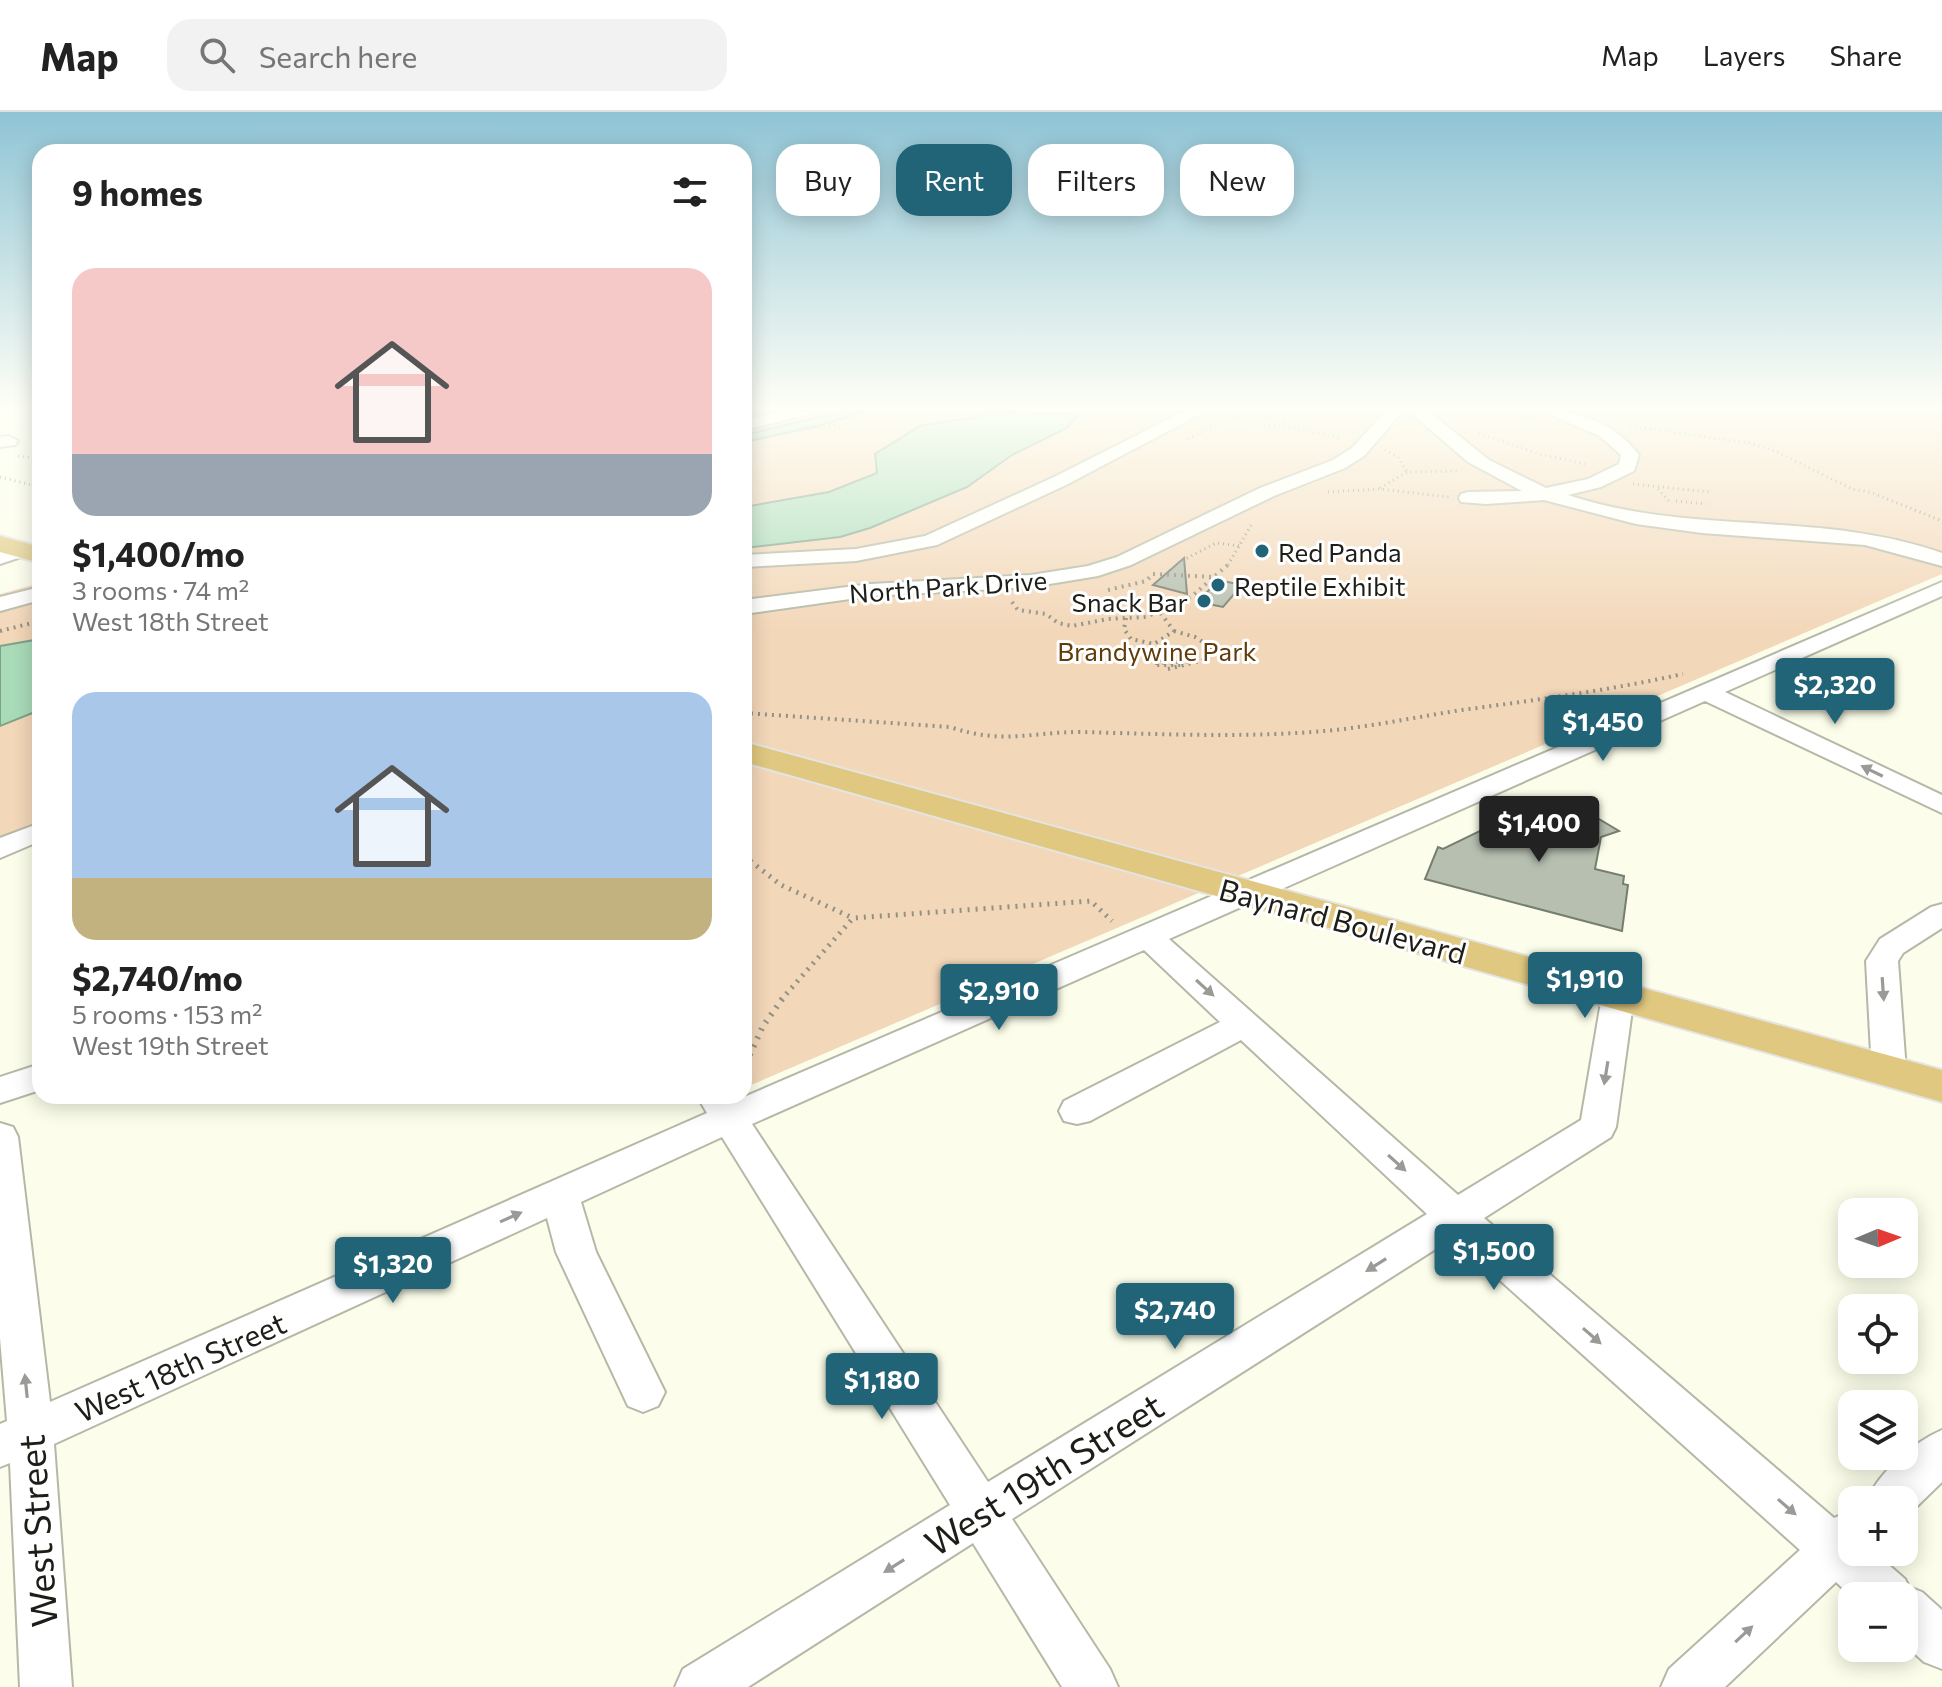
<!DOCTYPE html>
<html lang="en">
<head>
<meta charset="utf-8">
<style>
	:root { --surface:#fff; --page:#f2f2f2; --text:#222; --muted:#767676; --line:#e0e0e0; --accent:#216477 }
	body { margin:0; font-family:Commissioner,sans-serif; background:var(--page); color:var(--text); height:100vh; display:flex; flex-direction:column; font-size:30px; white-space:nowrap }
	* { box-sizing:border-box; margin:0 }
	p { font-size:26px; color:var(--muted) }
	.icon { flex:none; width:44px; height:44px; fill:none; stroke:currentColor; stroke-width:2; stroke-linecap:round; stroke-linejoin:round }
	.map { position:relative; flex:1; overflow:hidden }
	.side { position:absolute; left:32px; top:32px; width:720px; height:960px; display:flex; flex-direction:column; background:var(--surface); border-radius:24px; box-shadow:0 4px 20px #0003 }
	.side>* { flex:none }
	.hud { position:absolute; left:776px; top:32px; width:760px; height:72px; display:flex; gap:16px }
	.needle { width:52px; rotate:88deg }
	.controls { position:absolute; left:1838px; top:1086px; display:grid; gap:16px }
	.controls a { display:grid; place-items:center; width:80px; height:80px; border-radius:16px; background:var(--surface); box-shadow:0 4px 20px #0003; font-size:40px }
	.price { position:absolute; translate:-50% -68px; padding:0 18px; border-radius:8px; background:var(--accent); color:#fff; font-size:26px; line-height:52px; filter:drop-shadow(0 2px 4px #0008) }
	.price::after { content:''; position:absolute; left:50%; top:48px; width:24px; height:18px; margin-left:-12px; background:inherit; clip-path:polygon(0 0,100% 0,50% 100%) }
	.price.selected { background:#222; color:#fff }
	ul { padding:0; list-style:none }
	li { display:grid; align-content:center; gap:16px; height:424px; padding:0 40px }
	li span { display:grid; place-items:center; height:248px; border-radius:24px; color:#555 }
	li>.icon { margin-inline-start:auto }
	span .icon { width:144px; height:144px; fill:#fffc; stroke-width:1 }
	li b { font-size:34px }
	h2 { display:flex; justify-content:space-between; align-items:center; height:96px; padding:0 40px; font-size:34px }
	.tag { padding:0 28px; border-radius:24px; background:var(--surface); box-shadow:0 4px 20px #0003; font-size:28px; line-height:72px }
	.tag.selected { background:var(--accent); color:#fff }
	header { display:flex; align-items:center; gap:48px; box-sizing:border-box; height:112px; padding:0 40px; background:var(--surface); border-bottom:2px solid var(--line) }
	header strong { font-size:38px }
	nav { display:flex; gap:44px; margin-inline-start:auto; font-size:28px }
	.search { width:560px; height:72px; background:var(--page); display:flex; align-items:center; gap:20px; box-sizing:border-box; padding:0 28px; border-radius:24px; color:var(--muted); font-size:30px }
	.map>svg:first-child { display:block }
</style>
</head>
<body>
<header>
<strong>Map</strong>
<div class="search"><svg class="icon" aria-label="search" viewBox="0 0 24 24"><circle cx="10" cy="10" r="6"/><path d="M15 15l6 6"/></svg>Search here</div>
<nav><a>Map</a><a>Layers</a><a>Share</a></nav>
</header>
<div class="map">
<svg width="1942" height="1575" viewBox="0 0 1942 1575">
	<rect width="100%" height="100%" fill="#fcfeeb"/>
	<path fill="#f3d7b9" d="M744 299H984L976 305 920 314 875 342 877 361 829 380 744 395Z
		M1075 299H1942V462L744 976V436L840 425 870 416 967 375 989 361 988 357 1048 326 1079 301Z
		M40 471V527L0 534V482Z
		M40 598V733L12 723 0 729V614Z"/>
	<path fill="#a9dbb9" stroke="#7fa289" stroke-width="2" d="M844 299H866L818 314 744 330V323Z
		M984 299 1079 302 1067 316 1012 343 967 375 870 416 840 425 744 436V395L829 380 877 361 875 342 920 314 976 305Z
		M40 527V598L0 614V534Z"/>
	<path fill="#b6bfb0" stroke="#767e70" stroke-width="2" d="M1184 446 1187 482 1153 473Z
		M1218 468 1242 473 1223 495 1198 490Z
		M1562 685 1619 719 1601 725 1595 757 1624 764 1623 772 1628 773 1622 819 1425 767 1438 735 1443 737 1519 700 1523 702Z"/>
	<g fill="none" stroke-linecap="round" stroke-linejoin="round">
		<g stroke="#b6b8a7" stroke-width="4">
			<path id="minor" d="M781 299H811L809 302 744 318V308Z
				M1185 299H1206L1066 373 937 433 856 449 744 455V443L856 437 925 424 1054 365Z
				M1386 299H1403L1364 344 1345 356 1274 384 1131 453 1098 464 1031 475 871 484 744 502V488L871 472 1031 463 1088 454 1117 445 1260 376 1333 348 1352 336Z
				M1409 299H1428L1489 348 1546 376 1588 367 1619 352 1621 343 1600 324 1542 299C1578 299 1617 312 1639 343L1634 359 1601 375 1568 383C1689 424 1821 398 1942 441V454L1865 433 1702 421 1636 412 1544 388 1486 392 1461 390 1459 386 1461 382 1468 380 1522 379 1468 350Z
				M9 324 18 329 15 333 0 335V325Z
				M23 432 30 434 33 438 30 442 0 452V439Z
				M1942 470V484L1725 580 1942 683V701L1705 589 1169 827 1458 1083 1581 1008 1602 884 1606 876 1618 873 1630 876 1634 884 1616 1015 1611 1025 1484 1106 1834 1406 1852 1398V1440H1874L1905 1467 1909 1475 1922 1480 1942 1498V1557L1924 1550 1904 1532V1484L1852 1485 1836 1470 1725 1575H1661L1669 1557 1800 1438 1453 1126 1012 1407 1110 1557 1118 1575H1062L973 1431 748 1575H675L683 1557 950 1393 722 1025 581 1090 596 1140 665 1280 658 1294 643 1300 628 1294 556 1140 547 1106 54 1332 72 1575H20L10 1351 0 1355V1312L7 1309 0 1226V1011L13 1015 18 1025 50 1290 707 1001 697 984H734L737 988ZM1144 838 1220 910 1064 989 1059 999 1064 1009 1077 1012 1090 1009 1241 928 1427 1102 988 1370 752 1012Z
				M40 475V488L0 499V485Z
				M40 711V729L0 746V726Z
				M1942 792V816L1903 841 1898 849 1906 959 1901 968 1889 972 1877 968 1872 959 1866 849 1880 827 1931 795Z
				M40 952V978L0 991V965Z
				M1942 1318V1370L1907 1404 1904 1405V1388H1867C1879 1360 1914 1330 1942 1318Z"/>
		</g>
		<g stroke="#e4e4e3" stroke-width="4">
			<path id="major" d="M0 424 40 435V451L0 440Z
				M744 630 1942 958V990L744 650Z"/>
		</g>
		<path stroke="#919285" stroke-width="3" stroke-dasharray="1 4" stroke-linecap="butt" d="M1470 299 1532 305
			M1241 302 1283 305 1286 311 1265 314 1252 311 1250 306 1253 304
			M821 306 842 317
			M1279 313 1341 326
			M1630 314 1749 331 1775 339 1852 377 1870 380 1942 409
			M809 317 836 312
			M1479 321 1539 342 1585 352
			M1188 327 1241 302 1218 299
			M1385 338 1398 345 1407 360
			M18 344 40 347
			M0 365 40 375
			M1633 372 1710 380
			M1380 376 1407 360 1458 359
			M1658 377 1669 389
			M1328 380 1379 377 1449 385
			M1676 389 1706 392
			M1178 451 1216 431 1240 434
			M1228 453 1253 410"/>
		<path stroke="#919285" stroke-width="4" stroke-dasharray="2 5" stroke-linecap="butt" d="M1108 478 1146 469 1153 462 1215 465
			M1012 490 1018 498 1046 502 1058 511 1072 514 1108 507 1146 505 1191 485 1230 451
			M1126 506 1124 517 1131 527 1154 532 1174 519 1159 499
			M0 519 40 509
			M1174 519 1195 525 1212 536 1202 549 1192 551
			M1175 547H1153L1179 550 1154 551 1157 553H1183
			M1168 557 1192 551 1178 547
			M744 601 950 615C1004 633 1029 620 1081 620 1161 622 1244 626 1324 619 1370 615 1416 605 1462 598 1536 588 1610 578 1683 562"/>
		<path stroke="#919285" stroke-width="5" stroke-dasharray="2 6" stroke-linecap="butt" d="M744 744 781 773 853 806
			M781 888 853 806 1091 789 1112 809"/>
		<path stroke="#919285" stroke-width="6" stroke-dasharray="2 7" stroke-linecap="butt" d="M746 951 763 914 783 886"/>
		<use href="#minor" fill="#fff" fill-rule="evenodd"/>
		<use href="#major" fill="#e0c880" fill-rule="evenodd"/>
	</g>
	<defs><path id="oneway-solid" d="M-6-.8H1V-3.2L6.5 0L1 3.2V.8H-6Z" transform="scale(2)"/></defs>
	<g fill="#9a9a97">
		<use href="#oneway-solid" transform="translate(1872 659) rotate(-154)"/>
		<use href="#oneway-solid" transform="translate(1205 876) rotate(42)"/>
		<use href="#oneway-solid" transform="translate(1883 877) rotate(86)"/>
		<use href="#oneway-solid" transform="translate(1606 961) rotate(99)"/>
		<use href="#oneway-solid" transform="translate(1397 1051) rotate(42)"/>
		<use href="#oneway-solid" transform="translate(511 1105) rotate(-24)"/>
		<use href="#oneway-solid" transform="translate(1376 1153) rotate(148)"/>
		<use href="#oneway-solid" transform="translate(1592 1224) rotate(41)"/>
		<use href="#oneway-solid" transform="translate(26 1274) rotate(-96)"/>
		<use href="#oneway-solid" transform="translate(1787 1395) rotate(41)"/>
		<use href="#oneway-solid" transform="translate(894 1454) rotate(148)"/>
		<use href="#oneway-solid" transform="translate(1744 1522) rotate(-43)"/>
	</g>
	<linearGradient id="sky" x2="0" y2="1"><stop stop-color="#8fc4d5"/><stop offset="0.57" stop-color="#fefff6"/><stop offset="1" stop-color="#fefff6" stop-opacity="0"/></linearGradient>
	<rect width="1942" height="520" fill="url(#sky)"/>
	<g fill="#216477" stroke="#fff" stroke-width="3">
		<circle cx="1262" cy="439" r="8"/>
		<circle cx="1218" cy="473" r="8"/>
		<circle cx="1204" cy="489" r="8"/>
	</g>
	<g text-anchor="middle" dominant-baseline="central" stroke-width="6" stroke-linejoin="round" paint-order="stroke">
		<g font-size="26" fill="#1e1e18" stroke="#fff" text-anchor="start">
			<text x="1278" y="439">Red Panda</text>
			<text x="1234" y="473">Reptile Exhibit</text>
			<text x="1188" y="489" text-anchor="end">Snack Bar</text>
		</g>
		<g font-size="26" fill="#1e1e18" stroke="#fff">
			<text transform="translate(948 474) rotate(-4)">North Park Drive</text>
		</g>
		<g font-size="26" fill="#613b09" stroke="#fff">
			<text x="1157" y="538">Brandywine Park</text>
		</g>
		<g font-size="30" fill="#1e1e18" stroke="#fff">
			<text transform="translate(1343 808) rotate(15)">Baynard Boulevard</text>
			<text transform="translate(180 1254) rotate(-24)">West 18th Street</text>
		</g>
		<g font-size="36" fill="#1e1e18" stroke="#fff">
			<text transform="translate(1043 1361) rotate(-32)">West 19th Street</text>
			<text transform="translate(36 1419) rotate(-94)">West Street</text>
		</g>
	</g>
</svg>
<div class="controls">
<a><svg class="needle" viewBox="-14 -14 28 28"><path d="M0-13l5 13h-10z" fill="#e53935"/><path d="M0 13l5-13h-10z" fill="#767676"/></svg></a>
<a><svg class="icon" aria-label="locate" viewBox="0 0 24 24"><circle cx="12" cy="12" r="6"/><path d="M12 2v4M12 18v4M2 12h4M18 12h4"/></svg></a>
<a><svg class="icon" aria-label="layers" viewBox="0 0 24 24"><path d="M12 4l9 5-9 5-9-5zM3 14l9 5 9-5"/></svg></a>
<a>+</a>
<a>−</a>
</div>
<b class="price" style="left:1835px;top:614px">$2,320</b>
<b class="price" style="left:1603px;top:651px">$1,450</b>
<b class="price selected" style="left:1539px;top:752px">$1,400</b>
<b class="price" style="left:1585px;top:908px">$1,910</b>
<b class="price" style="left:999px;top:920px">$2,910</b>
<b class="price" style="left:1494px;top:1180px">$1,500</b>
<b class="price" style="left:393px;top:1193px">$1,320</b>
<b class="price" style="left:1175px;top:1239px">$2,740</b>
<b class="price" style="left:882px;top:1309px">$1,180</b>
<div class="hud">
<a class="tag">Buy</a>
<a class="tag selected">Rent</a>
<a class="tag">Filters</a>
<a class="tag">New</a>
</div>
<section class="side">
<h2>9 homes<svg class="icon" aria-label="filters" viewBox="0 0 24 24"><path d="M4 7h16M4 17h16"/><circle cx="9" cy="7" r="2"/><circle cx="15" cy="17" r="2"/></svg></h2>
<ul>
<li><span style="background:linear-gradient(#f6c9c9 75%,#9aa5b1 0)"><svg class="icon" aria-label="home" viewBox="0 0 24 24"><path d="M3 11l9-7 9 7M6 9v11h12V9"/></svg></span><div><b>$1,400/mo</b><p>3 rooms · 74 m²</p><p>West 18th Street</p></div></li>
<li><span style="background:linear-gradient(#a9c7e8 75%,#c2b280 0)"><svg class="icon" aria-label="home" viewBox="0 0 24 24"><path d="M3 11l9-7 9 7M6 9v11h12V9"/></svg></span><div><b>$2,740/mo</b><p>5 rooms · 153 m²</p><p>West 19th Street</p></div></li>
</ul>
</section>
</div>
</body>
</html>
